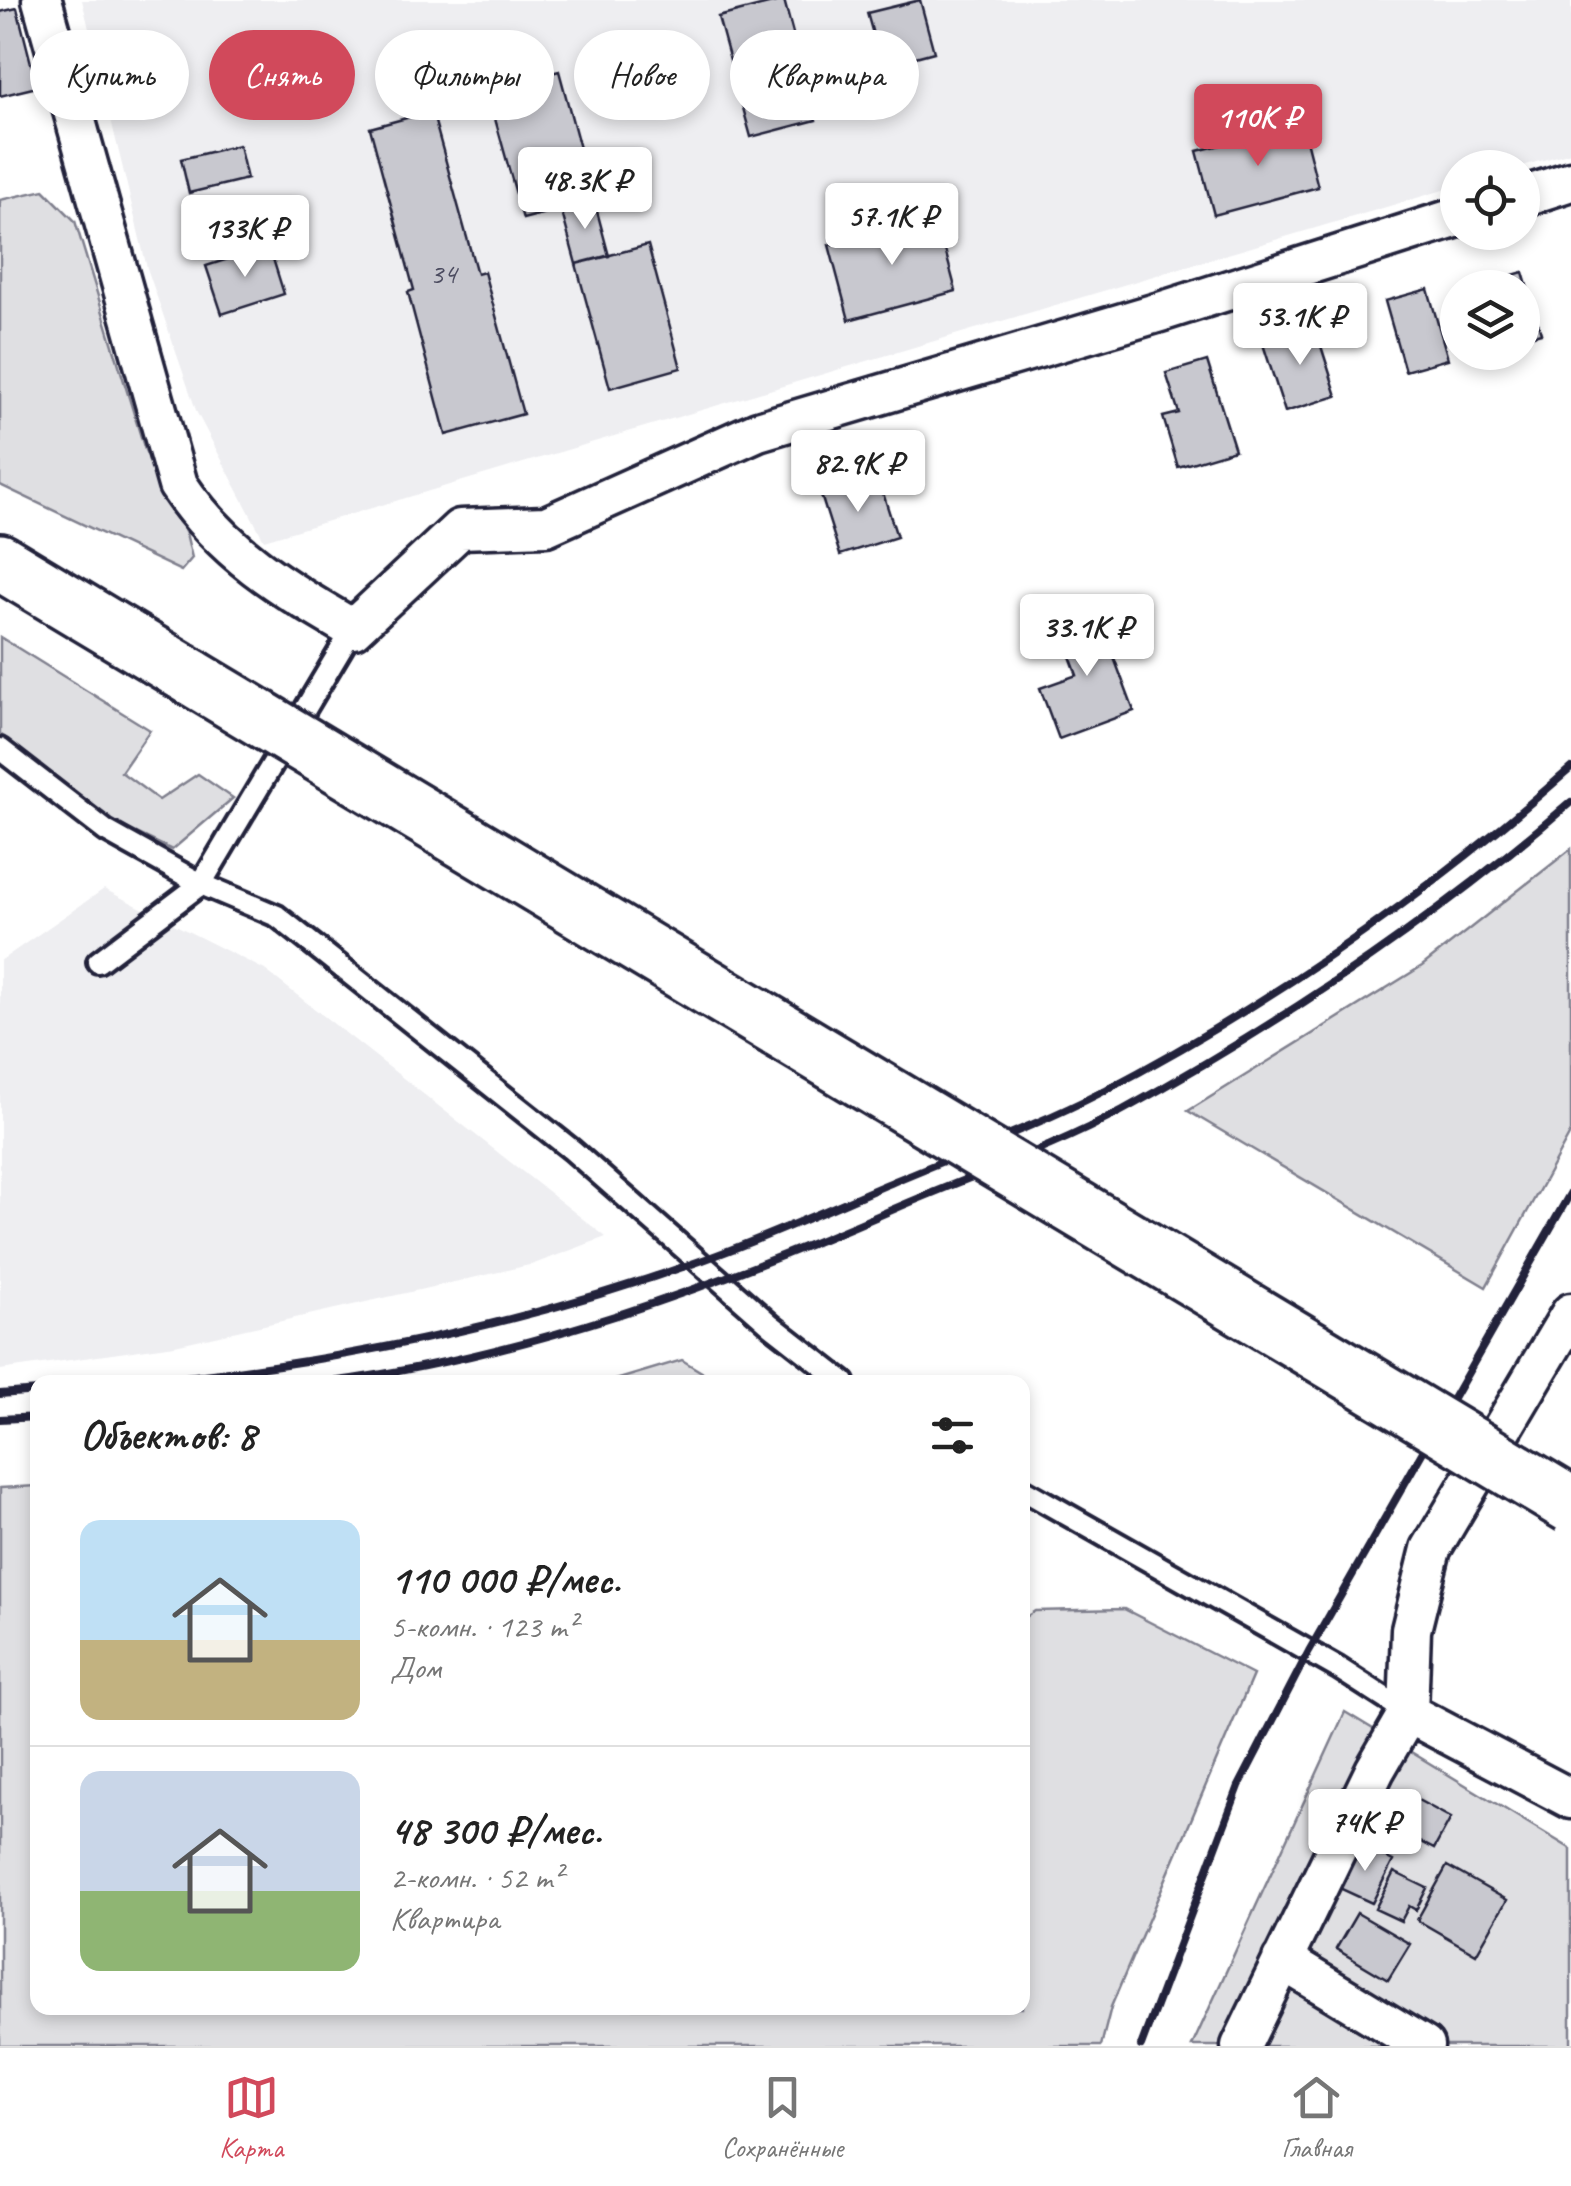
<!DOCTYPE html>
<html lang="ru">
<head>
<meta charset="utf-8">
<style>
	:root { --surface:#fff; --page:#f2f2f2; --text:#222; --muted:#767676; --line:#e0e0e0; --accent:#d1495b }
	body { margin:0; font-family:Caveat,sans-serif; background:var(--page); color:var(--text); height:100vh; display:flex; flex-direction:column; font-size:38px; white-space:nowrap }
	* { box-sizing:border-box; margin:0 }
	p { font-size:32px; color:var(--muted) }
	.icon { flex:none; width:55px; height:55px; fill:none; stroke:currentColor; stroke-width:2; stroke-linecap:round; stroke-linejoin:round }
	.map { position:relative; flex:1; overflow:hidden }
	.details { position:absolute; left:30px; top:1375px; width:1000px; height:640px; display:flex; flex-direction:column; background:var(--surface); border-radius:20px; box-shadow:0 5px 15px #0003 }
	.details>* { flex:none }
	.banner { position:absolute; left:30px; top:30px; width:1000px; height:90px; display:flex; gap:20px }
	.controls { position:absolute; left:1440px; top:150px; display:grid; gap:20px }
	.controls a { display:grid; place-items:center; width:100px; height:100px; border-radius:50%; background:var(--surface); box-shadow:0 5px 15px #0003; font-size:50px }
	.price { position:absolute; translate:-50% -85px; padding:0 22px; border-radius:10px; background:#fff; color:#222; font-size:32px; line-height:65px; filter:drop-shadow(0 2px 5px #0008) }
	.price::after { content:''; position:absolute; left:50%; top:60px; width:30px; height:22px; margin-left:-15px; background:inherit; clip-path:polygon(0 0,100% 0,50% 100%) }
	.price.on { background:var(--accent); color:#fff }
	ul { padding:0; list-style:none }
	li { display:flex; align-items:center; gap:30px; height:250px; padding:0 50px }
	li+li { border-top:2px solid var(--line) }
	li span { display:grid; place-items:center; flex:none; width:280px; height:200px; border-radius:20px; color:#555 }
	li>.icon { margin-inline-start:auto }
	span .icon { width:120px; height:120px; fill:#fffc; stroke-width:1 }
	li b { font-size:42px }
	h2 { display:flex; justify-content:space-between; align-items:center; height:120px; padding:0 50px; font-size:42px }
	.chip { padding:0 35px; border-radius:45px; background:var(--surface); box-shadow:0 5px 15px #0003; font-size:35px; line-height:90px }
	.chip.on { background:var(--accent); color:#fff }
	.tabs { display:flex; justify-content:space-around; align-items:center; height:140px; border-top:2px solid var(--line); background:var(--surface); font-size:28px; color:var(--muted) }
	.tabs a { display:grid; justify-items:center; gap:5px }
	.tabs .on { color:var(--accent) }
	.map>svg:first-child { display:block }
</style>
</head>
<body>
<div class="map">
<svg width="1571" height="2046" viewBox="0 0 1571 2046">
	<rect width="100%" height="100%" fill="#fff"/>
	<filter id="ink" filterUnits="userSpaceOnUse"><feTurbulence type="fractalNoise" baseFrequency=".01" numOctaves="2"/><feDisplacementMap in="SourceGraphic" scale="20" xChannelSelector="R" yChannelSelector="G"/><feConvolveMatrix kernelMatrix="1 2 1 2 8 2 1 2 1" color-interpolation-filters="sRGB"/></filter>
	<g filter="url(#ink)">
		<path fill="#eeeef1" d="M82 0H1571V152L1519 167 1458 168 1457 186 264 540 197 413 147 268Z
			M104 889 265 970 606 1237 534 1264 175 1345 0 1370V961Z"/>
		<path fill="#dfdfe2" stroke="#80808e" stroke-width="2.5" d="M44 190 75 221 145 450 186 533 192 558 181 571 0 485V200Z
			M0 637 150 730 121 772 159 800 198 774 233 798 172 850 111 821 0 734Z
			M1571 849V1132L1486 1287 1188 1111 1422 966Z
			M682 1360 718 1382H609Z
			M37 1486 38 2008H1022L1023 1619 1035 1611 1124 1609 1253 1675 1111 2007 1101 2046H0V1488Z
			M1345 1712 1571 1849V2046H1192Z"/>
		<path fill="#c8c8cf" stroke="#22223b" stroke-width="2.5" d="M784 0 816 120 751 137 718 17Z
			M920 0 934 52 882 66 867 13Z
			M17 8 37 87 0 96V12Z
			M559 71 594 200 523 219 487 90Z
			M432 111 477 274 484 272 523 414 446 435 408 292 414 290 370 128Z
			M1302 124 1318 187 1214 215 1197 151Z
			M239 145 247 179 189 193 181 159Z
			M594 200 609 256 576 264 561 209Z
			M936 216 956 291 849 320 829 245Z
			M648 245 681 368 610 388 576 264Z
			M269 246 284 294 222 314 206 266Z
			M1523 272 1541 333 1522 338V288L1478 285Z
			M1428 289 1448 359 1405 371 1385 301Z
			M1314 324 1337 396 1285 412 1262 341Z
			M1207 361 1235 450 1178 467 1163 417 1179 413 1166 373Z
			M877 474 897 537 840 555 820 492Z
			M1095 607 1134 711 1059 739 1040 688 1077 675 1057 621Z
			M1405 1793 1451 1818 1434 1849 1388 1825Z
			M1358 1844 1393 1861 1372 1903 1337 1887Z
			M1447 1866 1507 1900 1476 1954 1417 1920Z
			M1394 1872 1427 1888 1416 1910 1409 1906 1401 1921 1375 1909Z
			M1357 1913 1410 1944 1388 1980 1336 1949Z"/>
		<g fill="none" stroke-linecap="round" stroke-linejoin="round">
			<g stroke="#22223b" stroke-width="28">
				<path id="lane" d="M0 749 106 831 201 884 277 916 572 1150 771 1325 844 1382
					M98 962 201 884 353 629
					M1022 1489 1338 1668 1408 1713"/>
			</g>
			<g stroke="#22223b" stroke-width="45">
				<path id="street" d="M42 0 178 485C224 554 283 588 353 629L460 529 546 526 758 431 1160 312 1458 217
					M1522 197 1571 181
					M1408 1713 1571 1799
					M1282 1960 1424 2046
					M1241 2046 1375 1770 1408 1713 1411 1630 1431 1549 1571 1313"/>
			</g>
			<g stroke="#22223b" stroke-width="62">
				<path id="primary" d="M0 562 193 678"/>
			</g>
			<use href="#lane" stroke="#fff" stroke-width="20"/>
			<use href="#street" stroke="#fff" stroke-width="38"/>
			<use href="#primary" stroke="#fff" stroke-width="55"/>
			<path stroke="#22223b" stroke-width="8" d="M136 1382C327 1365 522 1325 703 1260 768 1237 831 1208 895 1181 963 1152 1034 1127 1100 1093 1269 1005 1428 894 1571 768
				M331 1382C524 1356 715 1287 894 1209 969 1176 1050 1150 1123 1110 1282 1023 1434 920 1571 802
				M0 1394 38 1391
				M0 1419 38 1417
				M1141 2046 1239 1786 1309 1651 1571 1192"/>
			<g stroke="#22223b" stroke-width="62" stroke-linecap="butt">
				<path id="primary-bridge" d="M193 678 1571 1505"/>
			</g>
			<use href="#primary-bridge" stroke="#fff" stroke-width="55"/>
		</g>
	</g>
	<g text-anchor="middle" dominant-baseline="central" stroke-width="10" stroke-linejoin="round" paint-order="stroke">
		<g font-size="30" fill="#4c4c60">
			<text x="443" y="273">34</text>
		</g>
	</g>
</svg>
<div class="controls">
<a><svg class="icon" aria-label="locate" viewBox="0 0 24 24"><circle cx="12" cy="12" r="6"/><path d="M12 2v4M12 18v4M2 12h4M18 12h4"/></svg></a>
<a><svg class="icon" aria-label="layers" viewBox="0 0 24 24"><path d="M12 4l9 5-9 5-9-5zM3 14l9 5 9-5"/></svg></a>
</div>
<b class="price on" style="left:1258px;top:169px">110K ₽</b>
<b class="price" style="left:585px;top:232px">48.3K ₽</b>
<b class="price" style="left:892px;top:268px">57.1K ₽</b>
<b class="price" style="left:245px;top:280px">133K ₽</b>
<b class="price" style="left:1300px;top:368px">53.1K ₽</b>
<b class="price" style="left:858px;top:515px">82.9K ₽</b>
<b class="price" style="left:1087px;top:679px">33.1K ₽</b>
<b class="price" style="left:1365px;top:1874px">74K ₽</b>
<div class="banner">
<a class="chip">Купить</a>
<a class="chip on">Снять</a>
<a class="chip">Фильтры</a>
<a class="chip">Новое</a>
<a class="chip">Квартира</a>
</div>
<section class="details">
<h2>Объектов: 8<svg class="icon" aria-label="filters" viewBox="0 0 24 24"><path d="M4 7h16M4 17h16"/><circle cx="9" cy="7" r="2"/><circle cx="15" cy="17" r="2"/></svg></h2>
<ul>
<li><span style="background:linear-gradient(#bfe0f5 60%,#c2b280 0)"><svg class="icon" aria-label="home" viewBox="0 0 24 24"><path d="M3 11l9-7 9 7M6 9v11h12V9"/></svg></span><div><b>110 000 ₽/мес.</b><p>5-комн. · 123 m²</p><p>Дом</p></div></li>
<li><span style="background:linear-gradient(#c9d6e8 60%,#8fb573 0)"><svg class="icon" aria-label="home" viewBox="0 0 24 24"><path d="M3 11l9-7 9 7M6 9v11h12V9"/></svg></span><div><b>48 300 ₽/мес.</b><p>2-комн. · 52 m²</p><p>Квартира</p></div></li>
</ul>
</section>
</div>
<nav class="tabs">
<a class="on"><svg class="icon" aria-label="map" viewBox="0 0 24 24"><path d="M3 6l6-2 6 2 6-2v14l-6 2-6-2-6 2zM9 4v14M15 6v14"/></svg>Карта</a>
<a><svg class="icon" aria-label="saved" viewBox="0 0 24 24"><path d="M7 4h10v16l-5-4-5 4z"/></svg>Сохранённые</a>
<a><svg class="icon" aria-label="home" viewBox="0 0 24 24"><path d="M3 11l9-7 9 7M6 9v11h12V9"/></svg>Главная</a>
</nav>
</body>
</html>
